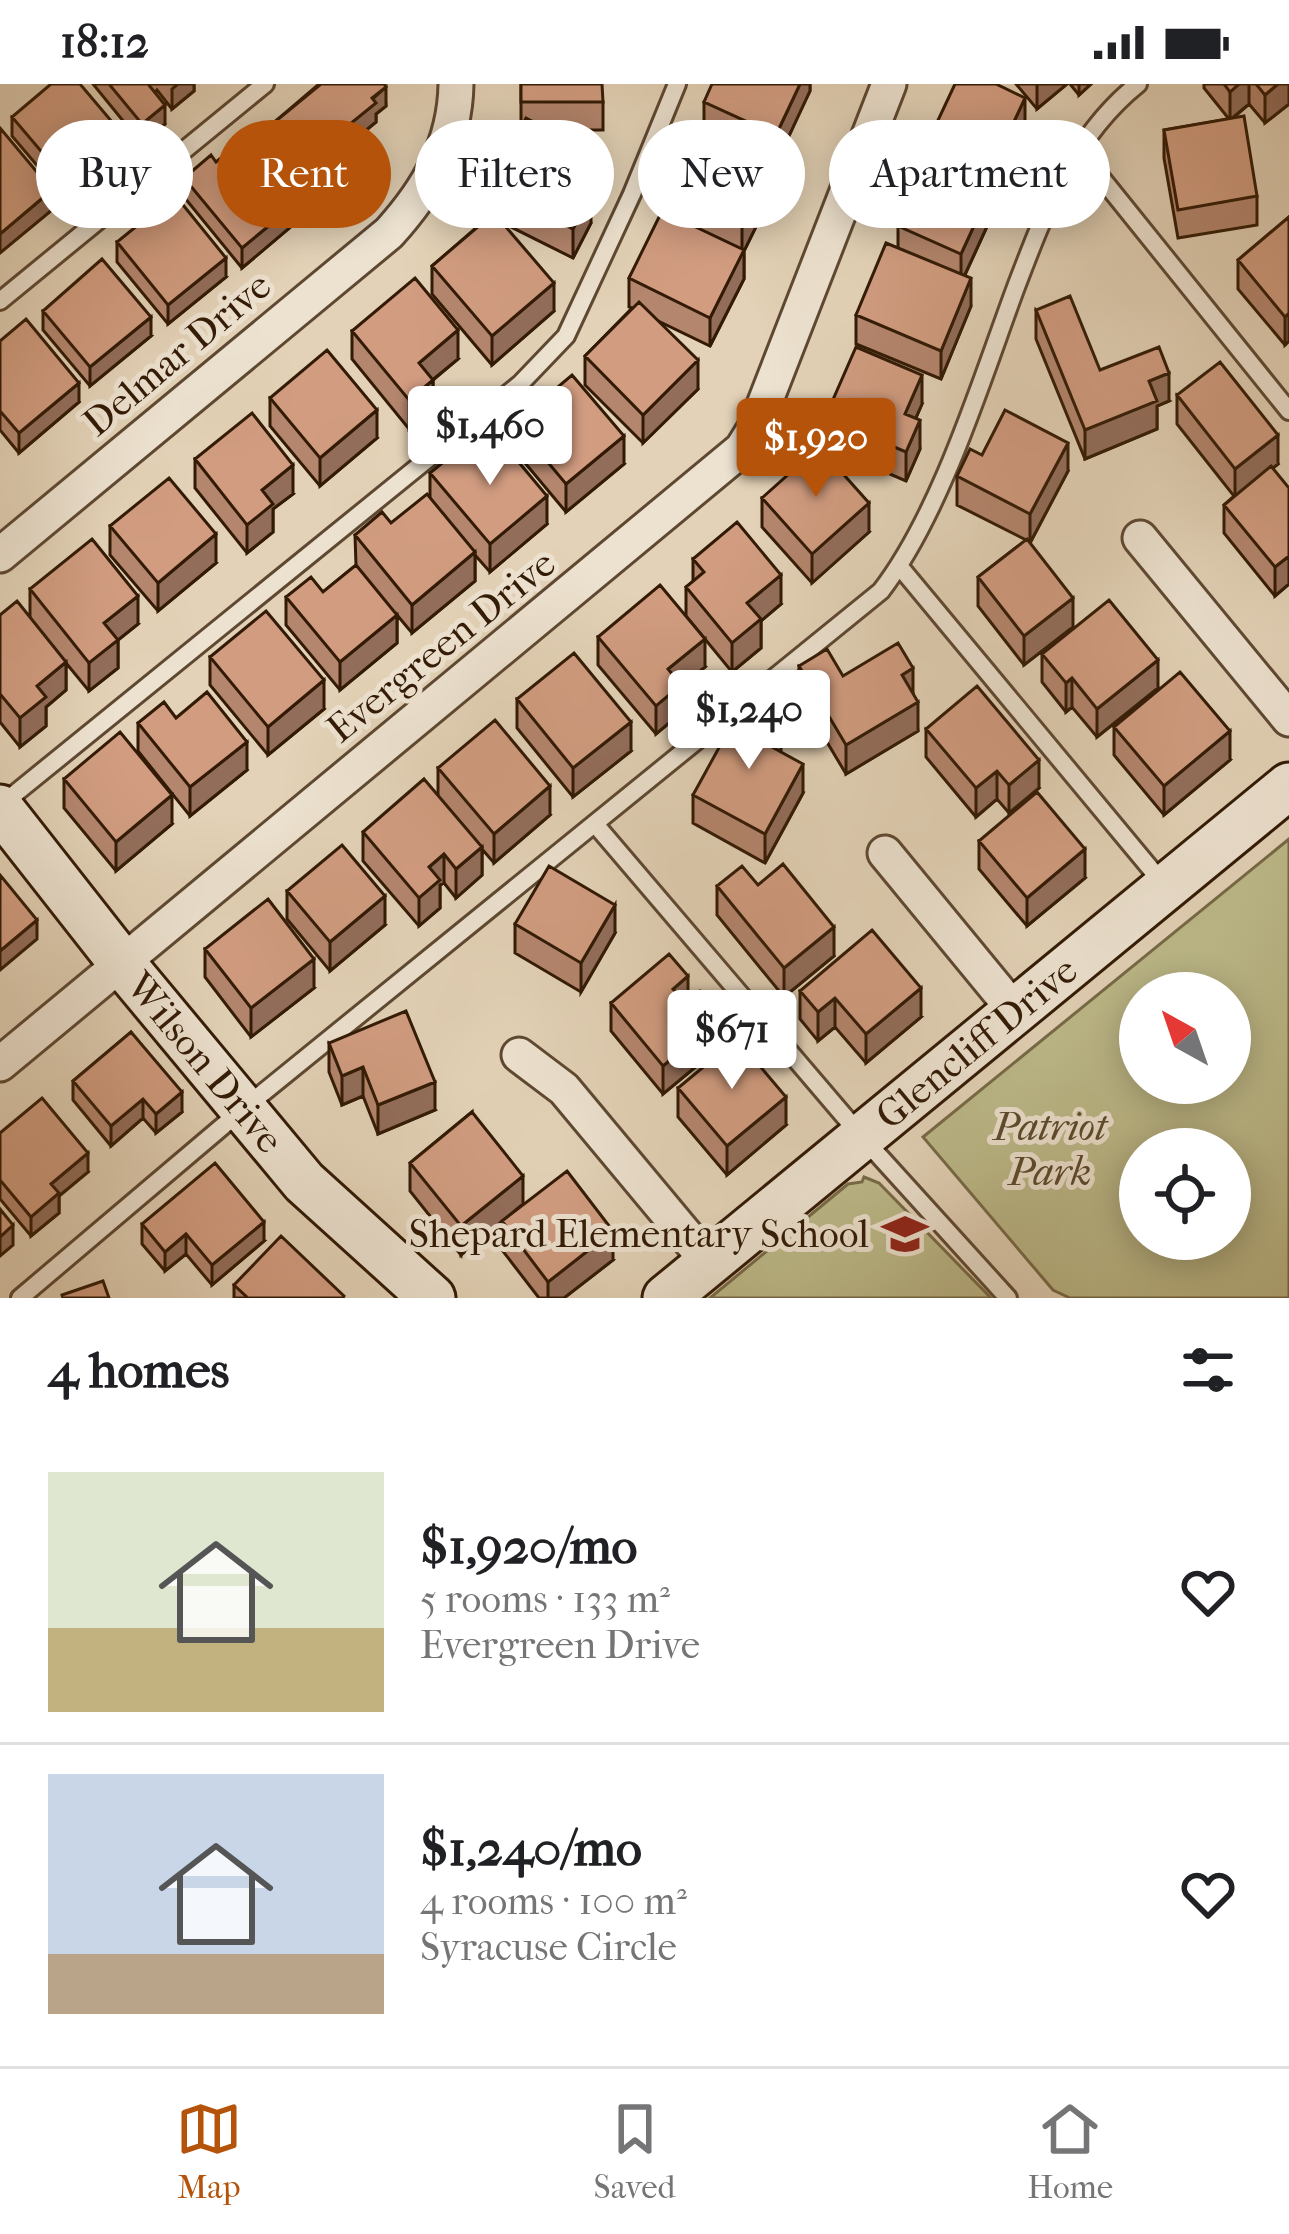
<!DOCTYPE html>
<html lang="en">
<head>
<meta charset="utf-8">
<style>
	:root { --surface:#fff; --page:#f2f2f2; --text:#202124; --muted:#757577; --line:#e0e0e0; --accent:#b45309 }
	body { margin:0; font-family:"IM FELL French Canon",serif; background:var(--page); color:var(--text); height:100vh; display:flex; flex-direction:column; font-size:45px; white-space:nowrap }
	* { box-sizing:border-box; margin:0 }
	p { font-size:39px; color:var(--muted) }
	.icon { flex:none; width:66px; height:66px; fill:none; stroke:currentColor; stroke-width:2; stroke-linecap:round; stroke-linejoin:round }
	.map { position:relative; height:1214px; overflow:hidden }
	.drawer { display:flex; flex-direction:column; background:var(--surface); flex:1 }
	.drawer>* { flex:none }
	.hud { position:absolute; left:36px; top:36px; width:1218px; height:108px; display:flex; gap:24px }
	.needle { width:78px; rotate:320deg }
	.buttons { position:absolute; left:1119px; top:888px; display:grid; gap:24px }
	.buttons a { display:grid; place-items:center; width:132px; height:132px; border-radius:50%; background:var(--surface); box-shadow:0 6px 30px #0003; font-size:60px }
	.price { position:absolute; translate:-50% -102px; padding:0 27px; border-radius:12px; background:#fff; color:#222; font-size:39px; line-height:78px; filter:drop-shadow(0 3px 6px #0008) }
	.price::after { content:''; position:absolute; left:50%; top:72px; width:36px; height:27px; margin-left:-18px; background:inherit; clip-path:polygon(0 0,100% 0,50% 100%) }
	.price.current { background:var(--accent); color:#fff }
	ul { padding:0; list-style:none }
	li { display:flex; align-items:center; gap:36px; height:300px; padding:0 48px }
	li+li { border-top:3px solid var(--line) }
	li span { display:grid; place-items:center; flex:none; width:336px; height:240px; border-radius:0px; color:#555 }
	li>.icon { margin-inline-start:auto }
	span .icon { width:144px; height:144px; fill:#fffc; stroke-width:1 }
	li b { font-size:51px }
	h2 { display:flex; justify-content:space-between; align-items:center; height:144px; padding:0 48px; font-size:51px }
	.chip { padding:0 42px; border-radius:54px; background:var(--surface); box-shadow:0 6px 30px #0003; font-size:42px; line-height:108px }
	.chip.current { background:var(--accent); color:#fff }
	.status { display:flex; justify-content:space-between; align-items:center; height:84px; padding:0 60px; background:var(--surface); direction:ltr }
	.status svg { height:33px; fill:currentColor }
	.menu { display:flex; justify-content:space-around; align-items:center; height:168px; border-top:3px solid var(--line); background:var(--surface); font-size:33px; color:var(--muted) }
	.menu a { display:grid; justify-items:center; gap:6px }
	.menu .current { color:var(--accent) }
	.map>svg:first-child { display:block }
</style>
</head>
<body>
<div class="status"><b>18:12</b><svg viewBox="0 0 49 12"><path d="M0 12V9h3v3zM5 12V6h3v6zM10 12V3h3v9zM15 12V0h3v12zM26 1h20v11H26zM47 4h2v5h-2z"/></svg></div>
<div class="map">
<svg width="1289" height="1214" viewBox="0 0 1289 1214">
	<rect width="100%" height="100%" fill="#e3d2b7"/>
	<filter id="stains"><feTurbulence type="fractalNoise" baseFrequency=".00167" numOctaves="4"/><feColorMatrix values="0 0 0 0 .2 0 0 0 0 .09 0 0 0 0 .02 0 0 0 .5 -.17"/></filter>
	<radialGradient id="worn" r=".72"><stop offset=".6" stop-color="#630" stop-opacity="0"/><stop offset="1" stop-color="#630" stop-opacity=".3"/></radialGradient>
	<path fill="#bcb989" stroke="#776a47" stroke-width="3" fill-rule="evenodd" d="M1289 755V1214H1070L1053 1206 923 1053ZM1230 909V999H1140V909ZM1230 1065V1155H1140V1065Z
		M864 1093 879 1099 991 1214H710L848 1100 862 1098Z"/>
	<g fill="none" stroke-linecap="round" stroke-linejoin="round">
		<g stroke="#5e4832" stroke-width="22">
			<path id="lane" d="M1078 65 1289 327
				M0 217 265 0
				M900 483 1165 802
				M1 721 520 300 566 252 632 110 677 0
				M595 740 862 1053 1008 1214
				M20 1214 243 1025 881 507C941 429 981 297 1016 203 1045 127 1073 52 1138 0"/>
		</g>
		<g stroke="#5e4832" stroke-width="39">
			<path id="street" d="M1140 454 1289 635
				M0 471 389 149C428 106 455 60 456 0
				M885 769 1015 927
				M519 971 564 1005 709 1179
				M0 980 742 365 755 344 889 0"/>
		</g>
		<g stroke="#321a05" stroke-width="51">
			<g id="secondary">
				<path id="s1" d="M0 724 121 878 304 1098 432 1214"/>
				<path id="s2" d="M666 1214 1289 702"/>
			</g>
		</g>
		<use href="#lane" stroke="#ede2d0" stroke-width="16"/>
		<use href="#street" stroke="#ede2d0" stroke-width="33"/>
		<use href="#secondary" stroke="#ede2d0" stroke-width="45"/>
	</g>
	<path fill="#b4866e" stroke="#321a05" stroke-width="3" d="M93 0H194V7L172 25 157 6 155 8 165 40 142 60Z
		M319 0H384L386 22 376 30V38L302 99 271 61V41Z
		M521 0 603 18V46H550L591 139 573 174 501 138 554 227 492 281 432 210V182L491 131V104L521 43Z
		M810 0V7L774 79V106L744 167V195L710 262 658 237 698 305 643 359 585 301V272L632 224 629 223V194L666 128V104L689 82 706 48 704 47V18Z
		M1016 0H1067L1037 25Z
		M1070 0H1091L1079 11Z
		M1204 0H1289V20L1265 39 1249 20 1233 34 1257 112V141L1178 154 1164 74V46L1229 35 1204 4Z
		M12 33 113 58 57 105 12 52Z
		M1025 42 995 107 932 78V49Z
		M216 78 300 135 242 184 184 113V94Z
		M1289 133V257L1285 261 1238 205V176Z
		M990 136 965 191 971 222 941 295 856 260V231L898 164V142Z
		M117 158 226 193 168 240 117 178Z
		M1036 226 1100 286 1169 317 1157 322V345L1085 375 1036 255Z
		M43 227 151 252 90 302 43 246Z
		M352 247 458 275 433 296V325L409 345 352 275Z
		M0 257 79 318 19 369 0 346Z
		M1177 311 1278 380 1273 384 1289 500 1275 512 1224 449V421L1234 412 1177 340Z
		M270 314 377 354 320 402 270 342Z
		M922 320 916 334 920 365 906 397 825 362V334Z
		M515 339 624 380 566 428 515 367Z
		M982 371 1068 387 1030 459 1073 543 1024 581 978 522V493L1026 456 957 421V392Z
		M195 375 293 410 273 425V448L247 469 195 404Z
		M465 376 547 440 490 488 475 471V497L412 549 397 531V559L340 606 286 541V513L323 508 356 481 355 451 391 439 430 414V389Z
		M762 414 869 448 812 499 762 443Z
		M110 442 216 479 158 527 110 471Z
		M693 475 781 520 761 537V564L732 588 686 532V503L693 498Z
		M30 505 138 540 118 556V584L89 607 66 579V606L46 623V642L20 663 0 638V531L30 533Z
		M598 553 705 583 681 603V629L656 650 598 581Z
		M1042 570 1158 604 1097 653 1072 623 1066 628 1042 598Z
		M210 573 324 625 268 671 210 601Z
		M799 582 913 609 918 647 846 690 799 611Z
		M517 615 631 667 573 713 517 644Z
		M176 634 247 686 190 732 138 667V639Z
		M1114 643 1230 676 1164 731 1114 671Z
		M926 645 1039 704 1009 729 997 715 976 733 926 673Z
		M438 684 550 731 494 779 482 765V791L456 814 444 799 440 801V824L419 842 363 777V748L438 712Z
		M64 695 172 740 116 787 64 724Z
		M803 709 765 779 693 739V711Z
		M979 757 1085 794 1027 842 979 785Z
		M758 801 834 872 784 913 717 831V802Z
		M287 807 385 841 330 887 287 835Z
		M515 840 615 849 581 908 515 869Z
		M205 865 314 904 251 953 205 893Z
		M800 907 921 933 866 979 835 943 818 957 800 935Z
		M611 919 722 961 663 1010 611 947Z
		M131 948 182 1028 156 1049 143 1034 111 1062 73 1016V997Z
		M329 959 435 1026 378 1050 363 1012 342 1021 329 988Z
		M678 1004 786 1041 727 1091 678 1033Z
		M472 1028 461 1171 410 1107V1079Z
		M0 1049 88 1088 59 1112V1129L31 1152 0 1115Z
		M502 1137 613 1176 564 1214H539L502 1166Z
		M142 1140 264 1157 212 1201 186 1170 165 1187 142 1160Z
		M234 1201 344 1214H234Z"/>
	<path fill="#926d5a" stroke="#321a05" stroke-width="3" d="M178 0H194V7L172 25V5Z
		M800 0H810V7L776 80V51Z
		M1037 0H1067L1037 25Z
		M1079 0H1091L1079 11Z
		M1239 0H1249V20L1230 36V8Z
		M1278 0H1289V20L1265 39V11Z
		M386 3V22L376 30V38L302 99V79Z
		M1025 14V42L995 107V78Z
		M165 21V40L142 60V40Z
		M113 39V58L57 105V86Z
		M565 54V82L554 76Z
		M774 78V106L744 167V195L710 262V234L742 169V142Z
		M52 106V126L0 169V150Z
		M990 107V136L961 199V170Z
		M591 111V139L573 174V145Z
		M300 116V135L242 184V164Z
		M226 174V193L168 240V221Z
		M971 194V222L941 295V267Z
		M554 199V227L492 281V252Z
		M1289 229V257L1285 261V233Z
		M151 233V252L90 302V283Z
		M458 246V275L419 307V279Z
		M698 276V305L643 359V331Z
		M1169 289V317L1157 322V345L1085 375V346L1149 297Z
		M922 291V320L905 358V330Z
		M433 296V325L409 345V316Z
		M79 299V318L19 369V349Z
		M377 326V354L320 402V374Z
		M920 336V365L906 397V368Z
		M1278 351V380L1235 413V385Z
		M624 352V380L566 428V400Z
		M1068 359V387L1030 459V430Z
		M293 381V410L273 425V448L247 469V441L262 406Z
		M547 412V440L490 488V460Z
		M869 419V448L812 499V470Z
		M216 450V479L158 527V499Z
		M475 468V497L412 549V521Z
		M1289 472V500L1275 512V483Z
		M781 491V520L761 537V564L732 588V559L747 519Z
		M138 512V540L118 556V584L89 607V579L104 539Z
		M1073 514V543L1024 581V552Z
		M397 531V559L340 606V578Z
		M705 555V583L681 603V629L656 650V622L668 585Z
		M1158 576V604L1097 653V625Z
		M66 578V606L46 623V642L20 663V634L37 602Z
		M913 584V612L902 591Z
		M1072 594V623L1066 628V599Z
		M324 596V625L268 671V643Z
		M918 618V647L846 690V661Z
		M631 638V667L573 713V684Z
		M781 641V670L770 662Z
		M1230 647V676L1164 731V702Z
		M247 658V686L190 732V703Z
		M1039 676V704L1009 729V701Z
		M803 680V709L765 779V750Z
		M997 687V715L976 733V704Z
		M550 702V731L494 779V750Z
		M172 711V740L116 787V758Z
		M482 763V791L456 814V785Z
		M1085 765V794L1027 842V814Z
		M444 770V799L440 801V824L419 842V814L429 783Z
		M385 812V841L330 887V858Z
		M615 821V849L581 908V879Z
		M37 836V855L0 886V867Z
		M834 843V872L784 913V884Z
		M314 875V904L251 953V924Z
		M688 892V921L673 905Z
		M921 904V933L866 979V950Z
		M835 914V943L818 957V928Z
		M722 933V961L663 1010V982Z
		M363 983V1012L342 1021V992Z
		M435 998V1026L378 1050V1021Z
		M182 1008V1028L156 1049V1030Z
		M786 1013V1041L727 1091V1062Z
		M143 1015V1034L111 1062V1042Z
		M88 1069V1088L59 1112V1129L31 1152V1133L51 1100Z
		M523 1092V1120L461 1171V1142Z
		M264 1138V1157L212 1201V1181Z
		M13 1141V1161L0 1172V1153Z
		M613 1147V1176L564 1214H548V1198Z
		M186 1150V1170L165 1187V1168Z"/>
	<path fill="#d19c80" stroke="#321a05" stroke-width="3" d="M51 0H80L113 39 57 86 12 33Z
		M109 0H148L165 21 142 40Z
		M321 0H384L386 3 372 14 376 19 302 79 271 41Z
		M521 0H602L603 18H521Z
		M712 0H800L776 51 704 18Z
		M955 0H996L1025 14 995 78 932 49Z
		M1224 0H1239L1230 8Z
		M1256 0H1278L1265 11Z
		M1244 32 1257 112 1178 126 1164 46Z
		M526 34 565 54 554 76 575 86 569 99 591 111 573 145 491 104Z
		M0 44 52 106 0 150Z
		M708 45 774 78 742 142 666 104 679 77 689 82Z
		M247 52 300 116 242 164 184 94 211 71 216 78Z
		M926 79 990 107 961 170 898 142Z
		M175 111 226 174 168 221 117 158Z
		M662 127 744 166 710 234 629 194Z
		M494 129 554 199 492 252 432 182Z
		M1289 133V229L1285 233 1238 176Z
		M886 159 971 194 941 267 856 231Z
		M102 175 151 233 90 283 43 227Z
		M415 194 458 246 419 279 433 296 409 316 352 247Z
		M1070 212 1100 286 1159 263 1169 289 1149 297 1157 317 1085 346 1036 226Z
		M639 218 698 276 643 331 585 272Z
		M26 235 79 299 19 349 0 327V257Z
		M856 263 922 291 905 330 920 336 906 368 825 334Z
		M327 266 377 326 320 374 270 314Z
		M1220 278 1278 351 1235 385 1177 311Z
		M572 291 624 352 566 400 515 339Z
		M1005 326 1068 359 1030 430 957 392 970 365 982 371Z
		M252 329 293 381 262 406 273 420 247 441 195 375Z
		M496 351 547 412 490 460 430 389 457 367 465 376Z
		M819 363 869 419 812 470 762 414Z
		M1271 382 1289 404V472L1275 483 1224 421Z
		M169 394 216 450 158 499 110 442Z
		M427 410 475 468 412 521 355 451 382 428 391 439Z
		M737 438 781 491 747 519 761 535 732 559 686 503 704 488 693 475Z
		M92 455 138 512 104 539 118 556 89 579 30 505Z
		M1027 455 1073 514 1024 552 978 493Z
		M356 481 397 531 340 578 286 513 311 493 323 508Z
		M660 501 705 555 668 585 681 601 656 622 598 553Z
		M1109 516 1158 576 1097 625 1072 594 1066 599 1042 570Z
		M17 517 66 578 37 602 46 613 20 634 0 610V531Z
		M266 527 324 596 268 643 210 573Z
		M898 559 913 584 902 591 918 618 846 661 799 582 827 565 843 592Z
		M574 569 631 638 573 684 517 615Z
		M1180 588 1230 647 1164 702 1114 643Z
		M977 602 1039 676 1009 701 997 687 976 704 926 645Z
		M207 608 247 658 190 703 138 639 164 618 176 634Z
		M743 620 781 641 770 662 803 680 765 750 693 711Z
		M495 636 550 702 494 750 438 684Z
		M120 648 172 711 116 758 64 695Z
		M424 695 482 763 456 785 444 770 429 783 440 796 419 814 363 748Z
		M1037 708 1085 765 1027 814 979 757Z
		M342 761 385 812 330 858 287 807Z
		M783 780 834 843 784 884 717 802 742 782 758 801Z
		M549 782 615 821 581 879 515 840Z
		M0 791 37 836 0 867Z
		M268 815 314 875 251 924 205 865Z
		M872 846 921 904 866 950 835 914 818 928 800 907Z
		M669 870 688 892 673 905 686 919 700 907 722 933 663 982 611 919Z
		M406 927 435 998 378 1021 363 983 342 992 329 959Z
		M131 948 182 1008 156 1030 143 1015 111 1042 73 997Z
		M737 955 786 1013 727 1062 678 1004Z
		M42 1014 88 1069 51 1100 59 1109 31 1133 0 1096V1049Z
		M472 1028 523 1092 461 1142 410 1079Z
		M215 1079 264 1138 212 1181 186 1150 165 1168 142 1140Z
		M567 1087 613 1147 548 1198 502 1137Z
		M0 1125 13 1141 0 1153Z
		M281 1152 344 1212 343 1214H248L234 1201Z
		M103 1197 109 1214H63L62 1211Z"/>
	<defs>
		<g id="school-bare" transform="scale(3.6)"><path d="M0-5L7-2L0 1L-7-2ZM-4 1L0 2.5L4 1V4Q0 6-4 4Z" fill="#8f2418" stroke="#ede2d0" stroke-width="2.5" paint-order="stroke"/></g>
	</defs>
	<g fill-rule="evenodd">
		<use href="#school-bare" x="905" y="1150"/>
	</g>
	<g text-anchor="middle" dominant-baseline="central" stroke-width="10" stroke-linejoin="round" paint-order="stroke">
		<g font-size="39" fill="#321a05" stroke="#ede2d0">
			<text transform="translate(177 270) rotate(-40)">Delmar Drive</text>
			<text transform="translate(441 562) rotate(-39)">Evergreen Drive</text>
			<text stroke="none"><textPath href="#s2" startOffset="402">Glencliff Drive</textPath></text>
			<text stroke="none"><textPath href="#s1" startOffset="327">Wilson Drive</textPath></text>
		</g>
		<g font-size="39" font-style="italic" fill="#5b4a2d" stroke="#ede2d0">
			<text x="1050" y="1043">Patriot<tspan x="1050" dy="45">Park</tspan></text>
		</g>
		<g font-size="39" fill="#321a05" stroke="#ede2d0" text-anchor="end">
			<text x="869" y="1150">Shepard Elementary School</text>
		</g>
	</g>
	<rect width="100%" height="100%" filter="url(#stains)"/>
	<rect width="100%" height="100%" fill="url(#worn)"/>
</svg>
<div class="buttons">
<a><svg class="needle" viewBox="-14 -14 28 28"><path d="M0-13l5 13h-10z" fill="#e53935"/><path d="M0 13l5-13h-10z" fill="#757577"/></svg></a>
<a><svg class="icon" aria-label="locate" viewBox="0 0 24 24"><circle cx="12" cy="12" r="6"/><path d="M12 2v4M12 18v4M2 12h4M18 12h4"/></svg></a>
</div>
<b class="price" style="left:490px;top:404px">$1,460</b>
<b class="price current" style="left:816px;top:416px">$1,920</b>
<b class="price" style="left:749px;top:688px">$1,240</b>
<b class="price" style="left:732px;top:1008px">$671</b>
<div class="hud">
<a class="chip">Buy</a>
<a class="chip current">Rent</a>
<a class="chip">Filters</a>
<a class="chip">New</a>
<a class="chip">Apartment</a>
</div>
</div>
<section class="drawer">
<h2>4 homes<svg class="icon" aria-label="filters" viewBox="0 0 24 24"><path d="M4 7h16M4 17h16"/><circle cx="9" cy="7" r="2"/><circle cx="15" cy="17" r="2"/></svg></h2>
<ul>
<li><span style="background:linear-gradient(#dfe7d0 65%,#c2b280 0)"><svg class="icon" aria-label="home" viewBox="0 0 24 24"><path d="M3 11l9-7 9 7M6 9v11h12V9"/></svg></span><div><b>$1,920/mo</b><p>5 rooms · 133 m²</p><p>Evergreen Drive</p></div><svg class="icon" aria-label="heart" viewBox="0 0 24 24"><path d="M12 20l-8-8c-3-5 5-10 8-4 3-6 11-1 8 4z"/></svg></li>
<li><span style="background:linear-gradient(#c9d6e8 75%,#b9a48a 0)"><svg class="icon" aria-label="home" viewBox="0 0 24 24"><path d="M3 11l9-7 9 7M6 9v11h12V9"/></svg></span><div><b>$1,240/mo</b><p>4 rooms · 100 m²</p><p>Syracuse Circle</p></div><svg class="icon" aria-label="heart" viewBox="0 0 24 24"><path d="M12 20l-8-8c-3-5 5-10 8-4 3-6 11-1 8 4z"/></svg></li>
</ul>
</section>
<nav class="menu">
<a class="current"><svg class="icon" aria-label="map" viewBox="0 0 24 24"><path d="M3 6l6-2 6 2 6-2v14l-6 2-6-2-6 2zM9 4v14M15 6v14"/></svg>Map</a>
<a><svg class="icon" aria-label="saved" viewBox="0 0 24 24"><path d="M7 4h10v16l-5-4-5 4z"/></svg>Saved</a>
<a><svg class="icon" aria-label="home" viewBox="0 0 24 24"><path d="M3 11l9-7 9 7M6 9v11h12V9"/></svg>Home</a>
</nav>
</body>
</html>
